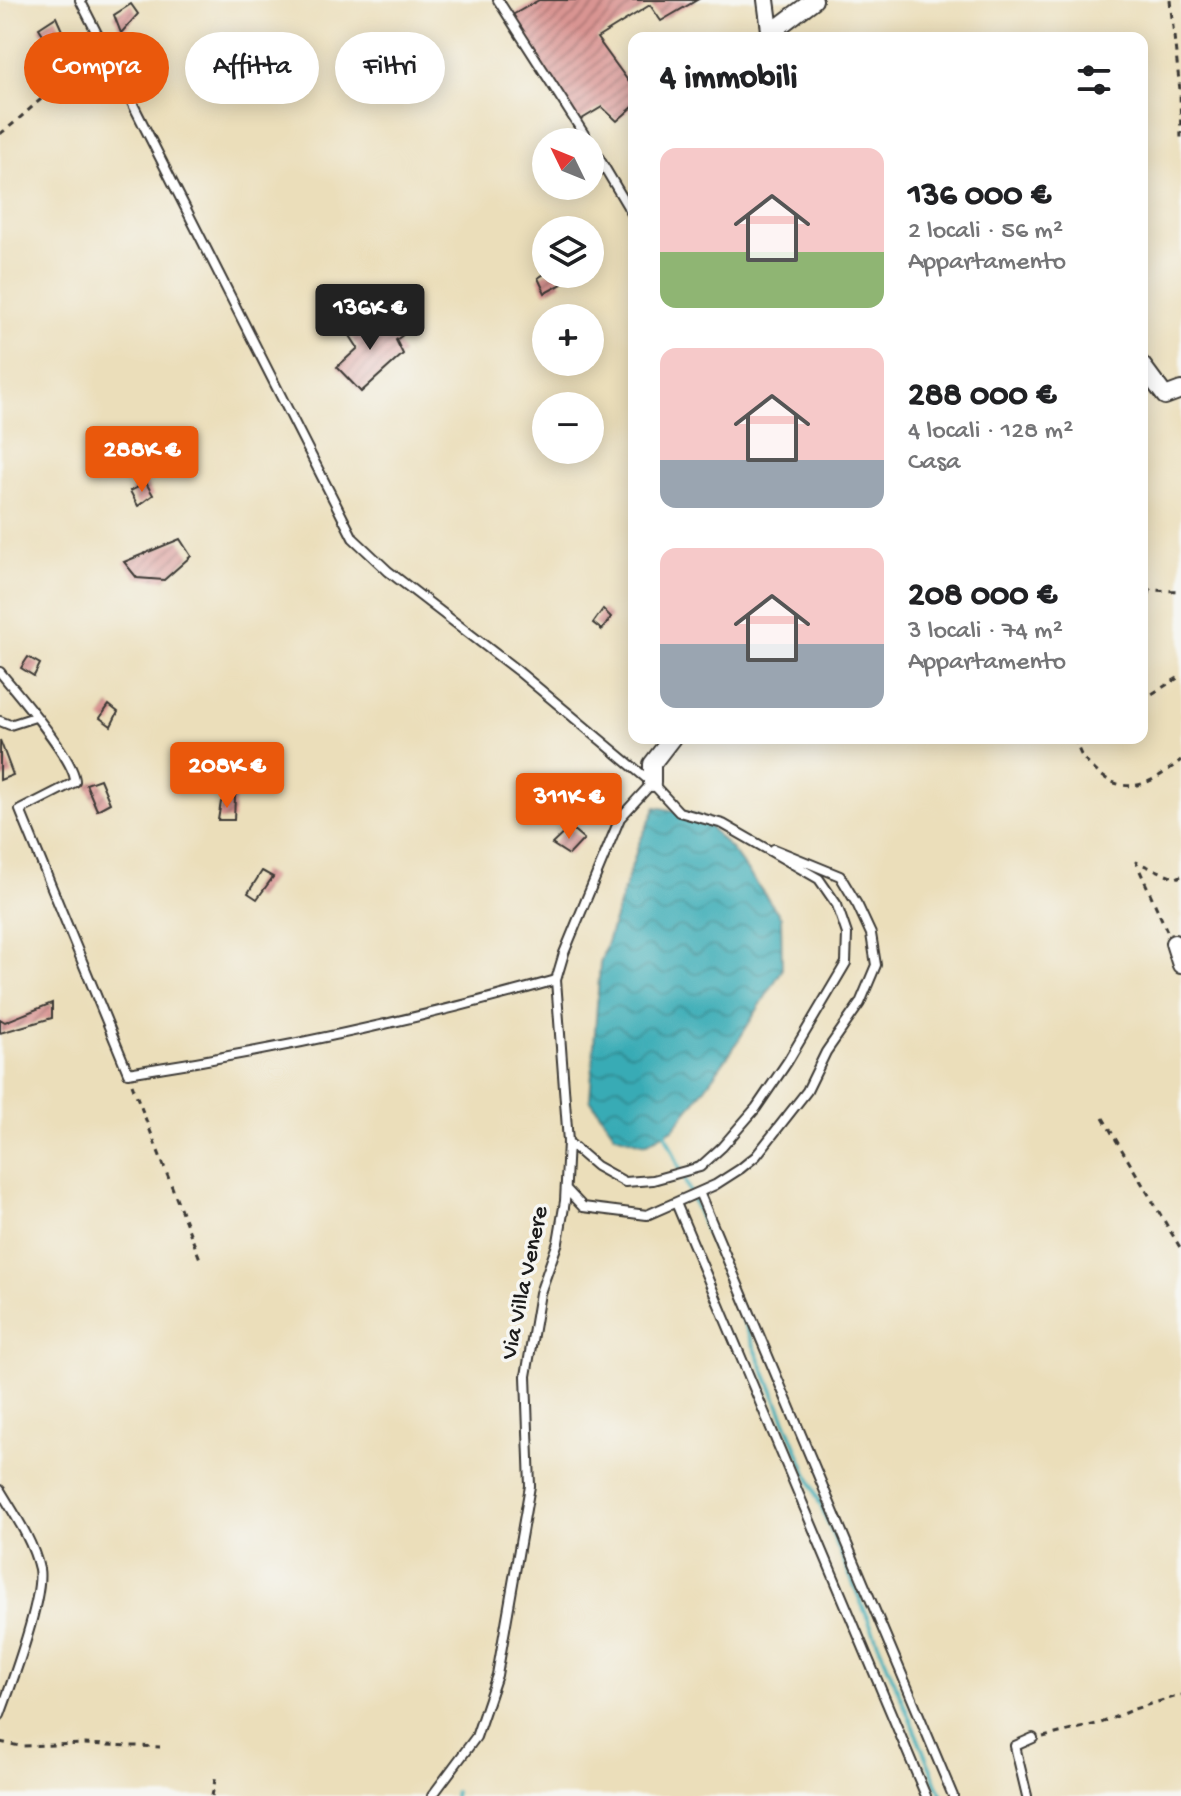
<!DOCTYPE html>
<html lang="it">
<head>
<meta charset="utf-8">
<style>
	:root { --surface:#fff; --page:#f6f6f6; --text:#202124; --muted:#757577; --accent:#ea580c }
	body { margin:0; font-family:"Gochi Hand",sans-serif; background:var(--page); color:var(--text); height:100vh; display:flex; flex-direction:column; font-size:30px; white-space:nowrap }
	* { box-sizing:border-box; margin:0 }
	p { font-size:26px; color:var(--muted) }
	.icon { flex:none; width:44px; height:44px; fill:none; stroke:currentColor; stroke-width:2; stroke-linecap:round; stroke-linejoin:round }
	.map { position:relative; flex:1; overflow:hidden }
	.panel { position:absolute; left:628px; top:32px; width:520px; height:712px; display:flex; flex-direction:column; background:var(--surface); border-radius:16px; box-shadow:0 4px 20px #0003 }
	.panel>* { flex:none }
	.hud { position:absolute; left:24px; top:32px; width:484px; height:72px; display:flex; gap:16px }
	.needle { width:52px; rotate:313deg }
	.tools { position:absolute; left:532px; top:128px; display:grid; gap:16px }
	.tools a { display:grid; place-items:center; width:72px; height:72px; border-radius:50%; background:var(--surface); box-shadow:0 4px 20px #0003; font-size:40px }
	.price { position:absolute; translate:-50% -68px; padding:0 18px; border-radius:8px; background:var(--accent); color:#fff; font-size:26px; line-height:52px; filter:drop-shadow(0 2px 4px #0008) }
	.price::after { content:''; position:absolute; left:50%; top:48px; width:24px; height:18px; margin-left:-12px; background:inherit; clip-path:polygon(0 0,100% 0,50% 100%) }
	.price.current { background:#222; color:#fff }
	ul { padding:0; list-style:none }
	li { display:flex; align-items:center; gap:24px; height:200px; padding:0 32px }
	li span { display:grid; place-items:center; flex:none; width:224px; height:160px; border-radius:16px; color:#555 }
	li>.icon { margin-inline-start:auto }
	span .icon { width:96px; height:96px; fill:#fffc; stroke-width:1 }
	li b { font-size:34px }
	h2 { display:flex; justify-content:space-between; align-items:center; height:96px; padding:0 32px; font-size:34px }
	.chip { padding:0 28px; border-radius:36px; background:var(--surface); box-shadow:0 4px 20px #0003; font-size:28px; line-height:72px }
	.chip.current { background:var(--accent); color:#fff }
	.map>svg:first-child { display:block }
</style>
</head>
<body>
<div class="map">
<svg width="1181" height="1796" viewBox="0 0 1181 1796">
	<defs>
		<pattern id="water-waves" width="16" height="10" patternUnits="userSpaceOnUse" patternTransform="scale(2)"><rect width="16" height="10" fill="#39abb5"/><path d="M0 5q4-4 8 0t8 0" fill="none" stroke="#2f8a92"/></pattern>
		<pattern id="building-hatch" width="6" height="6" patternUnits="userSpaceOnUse" patternTransform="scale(2)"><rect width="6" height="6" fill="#d99492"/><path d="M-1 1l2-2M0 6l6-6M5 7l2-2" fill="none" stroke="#af7876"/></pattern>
	</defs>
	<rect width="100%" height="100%" fill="#f6f6f2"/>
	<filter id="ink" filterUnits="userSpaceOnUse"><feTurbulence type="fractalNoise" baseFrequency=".0125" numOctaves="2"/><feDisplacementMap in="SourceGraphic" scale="16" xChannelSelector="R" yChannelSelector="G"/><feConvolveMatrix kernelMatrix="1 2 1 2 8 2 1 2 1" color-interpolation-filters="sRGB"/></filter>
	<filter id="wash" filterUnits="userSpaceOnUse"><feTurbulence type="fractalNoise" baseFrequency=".006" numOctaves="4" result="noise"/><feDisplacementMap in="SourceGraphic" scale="32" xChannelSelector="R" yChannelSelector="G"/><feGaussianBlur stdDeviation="1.8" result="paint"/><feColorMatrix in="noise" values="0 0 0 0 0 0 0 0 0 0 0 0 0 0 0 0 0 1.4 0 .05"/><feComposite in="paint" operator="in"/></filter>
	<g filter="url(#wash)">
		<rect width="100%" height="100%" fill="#ebdeba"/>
		<path fill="url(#water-waves)" stroke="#2a6468" stroke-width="2" d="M656 807 699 816 732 850 781 917 782 970 733 1049 693 1104 673 1129 645 1144 615 1135 590 1099 600 964 639 843Z"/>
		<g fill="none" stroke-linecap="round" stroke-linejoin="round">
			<path stroke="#39abb5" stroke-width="4" d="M665 1133 942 1796
				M454 1796 455 1792"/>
		</g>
		<g id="blocks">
			<path fill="url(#building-hatch)" d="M539 0H697L661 21 650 5 597 38 634 89V106L617 121 602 107 577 122 509 17Z
				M131 4 138 14 121 33 114 15Z
				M56 17 64 35 49 44 39 28Z
				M546 273 557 274 562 284 545 293 538 278Z
				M358 312 376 335 398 323 407 332 396 340 403 354 361 392 337 367 358 348 343 325Z
				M146 483 153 495 138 506 130 491Z
				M180 539 191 556 164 580 137 578 124 562Z
				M603 609 611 617 602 630 593 623Z
				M28 657 40 664 34 676 21 668Z
				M109 705 118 712 111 726 100 718Z
				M0 740 13 775 0 780Z
				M100 779 110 803 97 810 86 784Z
				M235 796 234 820H218L221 802Z
				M570 827 584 839 569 855 552 844Z
				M262 871 273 877 257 899 248 893Z
				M52 1003V1018L0 1033V1019L5 1022Z"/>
		</g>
	</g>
	<g filter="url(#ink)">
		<use href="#blocks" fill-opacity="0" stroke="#3b3934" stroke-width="2"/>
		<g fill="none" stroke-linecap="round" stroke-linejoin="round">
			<g stroke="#3b3934" stroke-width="12">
				<path id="lane" d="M80 0 353 538 388 571 518 671 652 783 679 812 723 824 819 879 837 905 847 934 846 963 788 1061 756 1108 722 1147 700 1167 653 1180 625 1182 596 1166 568 1142
					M498 0 589 142
					M590 143 634 217
					M0 672C16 692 76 760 75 782L20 810 128 1073C272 1051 416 1020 556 980
					M0 721 10 725 35 717
					M566 1189 583 1207 647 1215 715 1185 740 1169 756 1156 807 1091 826 1052 860 1003 876 965 871 934 858 906 840 876 774 849
					M699 1192 953 1796
					M676 1203 926 1796
					M0 1490C15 1515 33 1541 39 1569 44 1598 11 1685 0 1715
					M432 1796 476 1737 497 1675 530 1486 526 1376 540 1293 558 1242 565 1201 568 1142 556 980 564 953 620 818 652 783
					M1027 1796 1015 1746 1033 1738"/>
			</g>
			<g stroke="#3b3934" stroke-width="20">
				<path id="street" d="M766 0 771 38
					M769 34 814 0
					M1142 365 1165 396 1181 390
					M652 783V764L672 738
					M1174 943 1181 965"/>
			</g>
			<path stroke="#3b3934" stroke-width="3" stroke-dasharray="6 6" stroke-linecap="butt" d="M1170 0 1180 90 1181 143
				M0 134C33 110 59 75 99 64
				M1142 600 1147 601 1150 590 1181 591
				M1142 700 1181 676
				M1075 738C1079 753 1082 759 1094 769 1125 799 1152 784 1181 760
				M1167 931 1136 862 1176 878 1181 876
				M132 1084 200 1259
				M1103 1118 1181 1249
				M1043 1737 1101 1723 1134 1709 1181 1695
				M0 1742 20 1746 84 1744 160 1747
				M212 1796 216 1775"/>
			<use href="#lane" stroke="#fff" stroke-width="8"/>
			<use href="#street" stroke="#fff" stroke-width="16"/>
		</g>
	</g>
	<g text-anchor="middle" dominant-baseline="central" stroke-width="7" stroke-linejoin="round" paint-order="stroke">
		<g font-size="24" fill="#1c1c1c" stroke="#f6f6f2">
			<text transform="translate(526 1283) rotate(-78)">Via Villa Venere</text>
		</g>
	</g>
</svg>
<div class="tools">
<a><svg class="needle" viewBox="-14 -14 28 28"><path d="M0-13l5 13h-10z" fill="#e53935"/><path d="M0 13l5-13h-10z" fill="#757577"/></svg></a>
<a><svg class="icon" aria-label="layers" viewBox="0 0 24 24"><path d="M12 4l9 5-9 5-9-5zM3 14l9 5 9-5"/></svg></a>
<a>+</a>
<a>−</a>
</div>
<b class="price current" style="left:370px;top:352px">136K €</b>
<b class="price" style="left:142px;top:494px">288K €</b>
<b class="price" style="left:227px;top:810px">208K €</b>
<b class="price" style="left:569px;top:841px">311K €</b>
<div class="hud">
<a class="chip current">Compra</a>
<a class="chip">Affitta</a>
<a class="chip">Filtri</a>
</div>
<section class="panel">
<h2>4 immobili<svg class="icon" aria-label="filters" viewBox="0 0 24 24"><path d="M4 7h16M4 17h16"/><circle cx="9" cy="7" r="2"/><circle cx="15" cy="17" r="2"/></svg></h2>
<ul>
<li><span style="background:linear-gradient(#f6c9c9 65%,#8fb573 0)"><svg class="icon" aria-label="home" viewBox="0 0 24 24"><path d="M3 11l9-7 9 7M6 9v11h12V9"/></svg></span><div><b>136 000 €</b><p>2 locali · 56 m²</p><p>Appartamento</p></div></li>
<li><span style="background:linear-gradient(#f6c9c9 70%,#9aa5b1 0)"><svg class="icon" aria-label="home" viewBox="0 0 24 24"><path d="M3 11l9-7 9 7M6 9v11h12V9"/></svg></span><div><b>288 000 €</b><p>4 locali · 128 m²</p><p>Casa</p></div></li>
<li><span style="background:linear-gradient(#f6c9c9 60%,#9aa5b1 0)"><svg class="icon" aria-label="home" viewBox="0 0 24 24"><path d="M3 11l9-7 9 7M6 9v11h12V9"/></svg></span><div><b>208 000 €</b><p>3 locali · 74 m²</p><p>Appartamento</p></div></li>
</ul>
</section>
</div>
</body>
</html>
